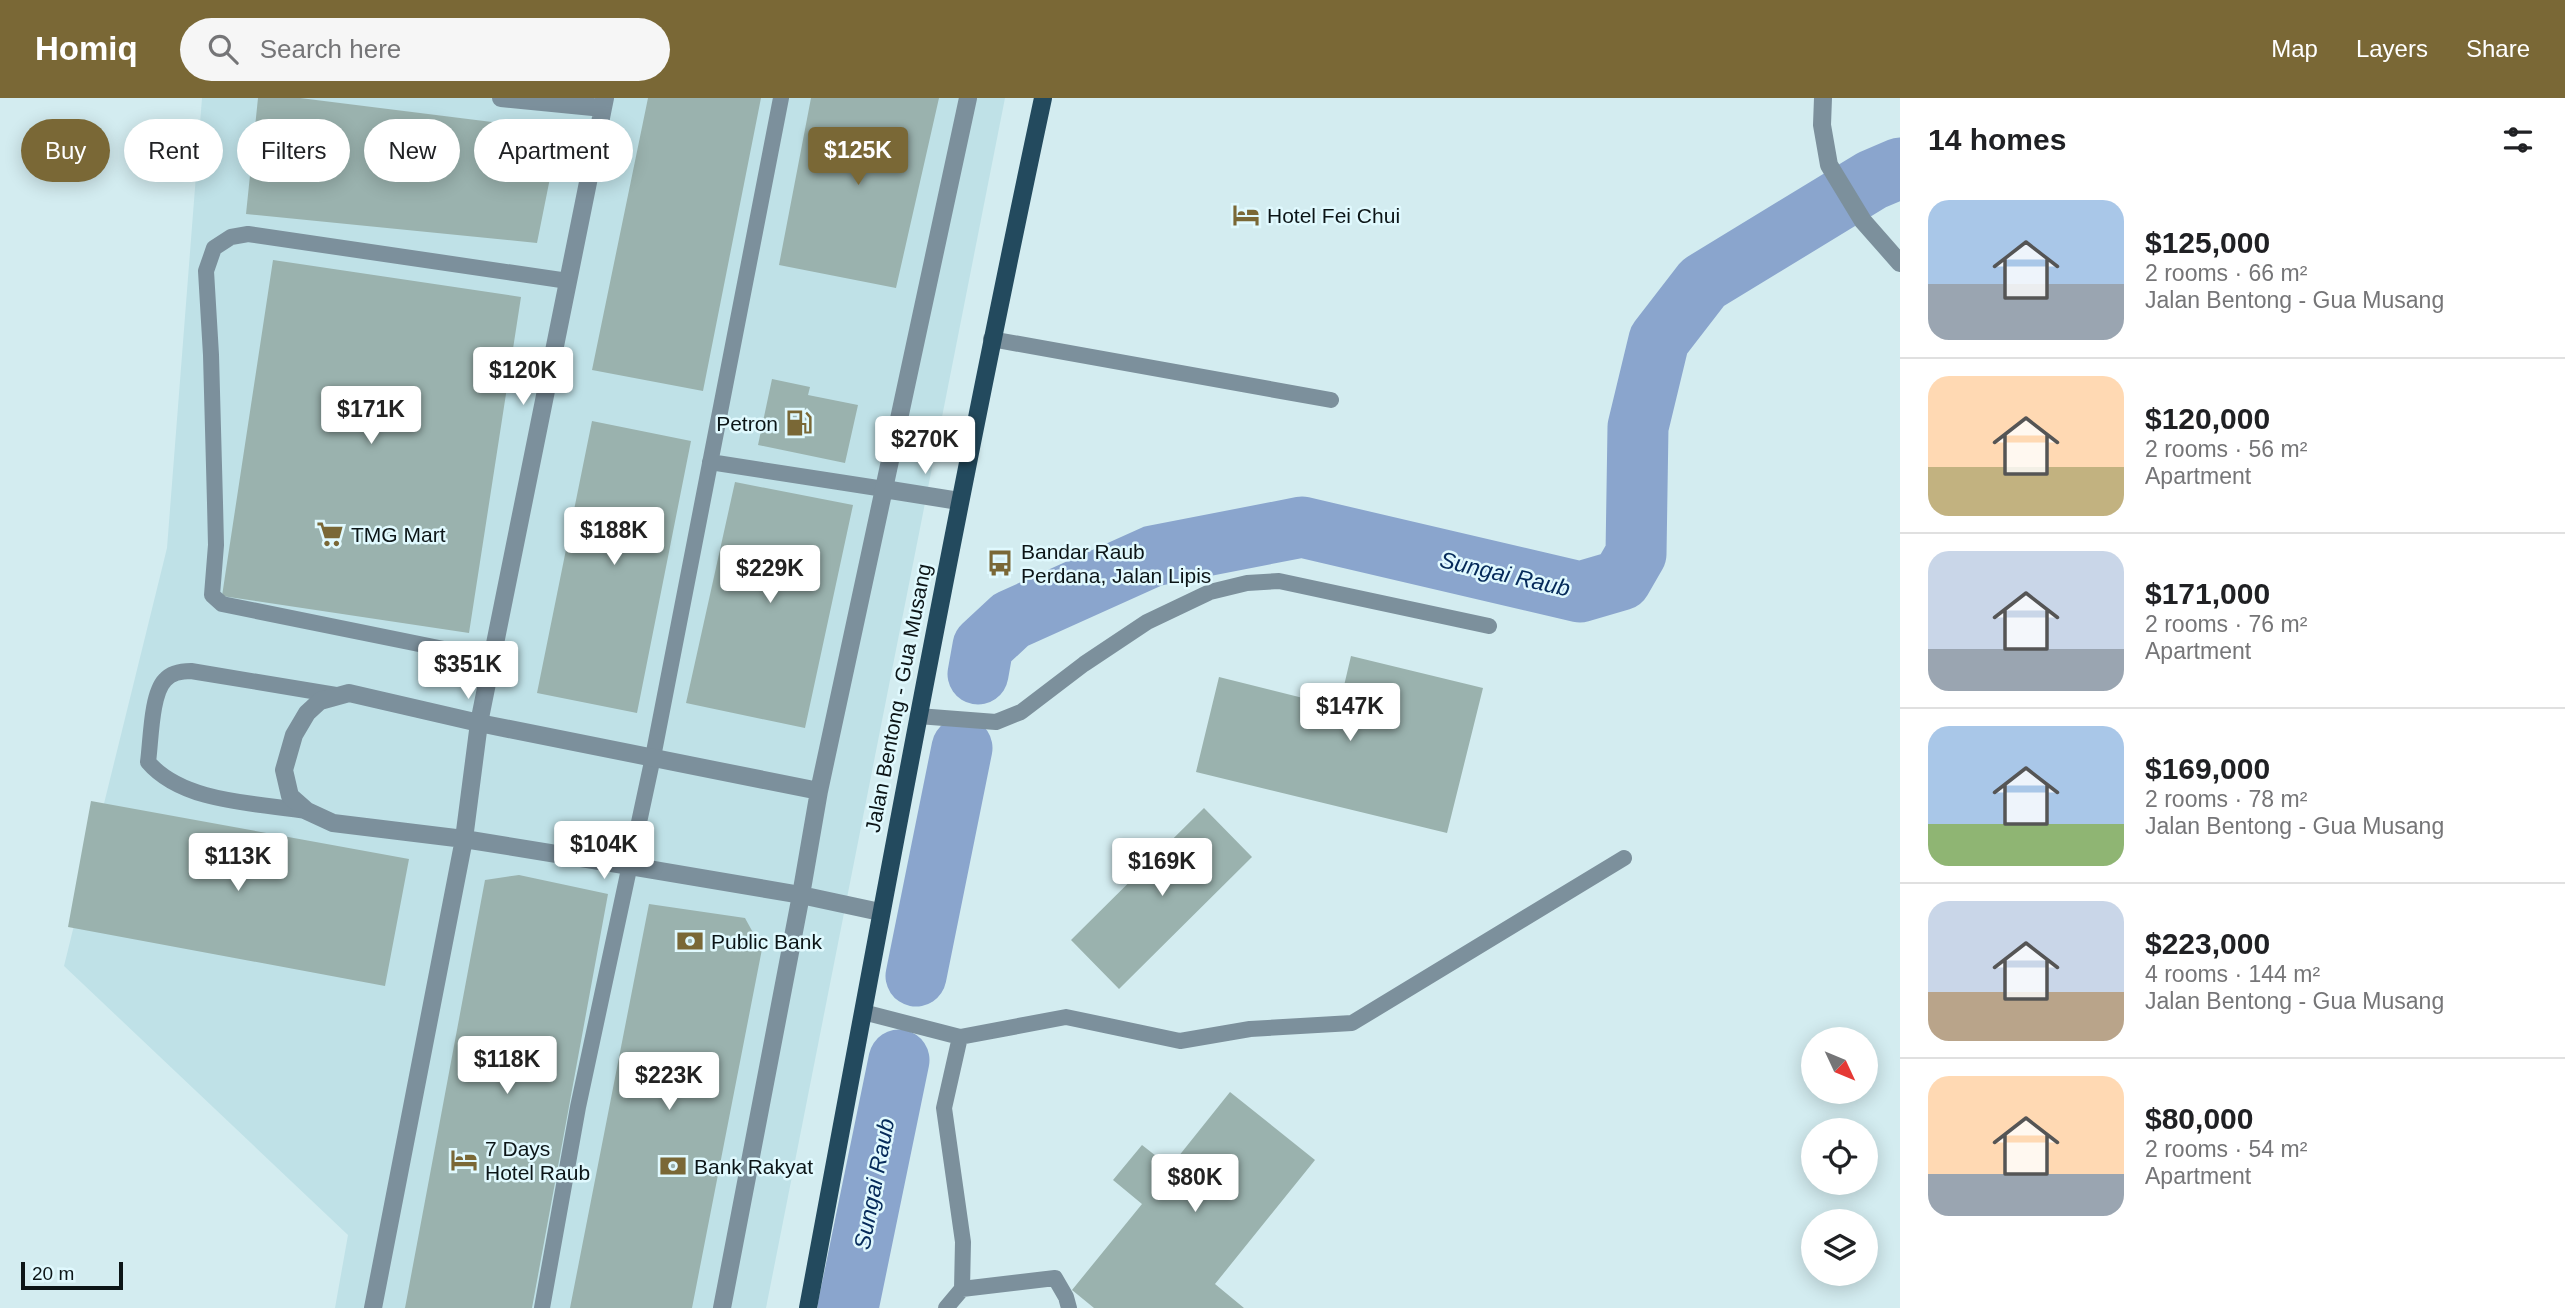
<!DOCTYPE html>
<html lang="en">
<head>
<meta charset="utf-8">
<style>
	:root { --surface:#fff; --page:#f6f6f6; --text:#202124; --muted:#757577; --line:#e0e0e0; --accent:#7a6836 }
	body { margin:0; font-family:Arial,sans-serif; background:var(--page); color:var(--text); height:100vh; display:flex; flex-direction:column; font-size:26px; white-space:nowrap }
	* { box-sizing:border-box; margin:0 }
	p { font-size:23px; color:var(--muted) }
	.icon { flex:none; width:38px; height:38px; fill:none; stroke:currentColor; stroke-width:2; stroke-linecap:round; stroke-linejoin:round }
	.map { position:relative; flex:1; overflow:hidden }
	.details { display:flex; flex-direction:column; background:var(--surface); width:665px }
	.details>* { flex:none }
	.banner { position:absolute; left:21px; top:21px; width:665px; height:63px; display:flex; gap:14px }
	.needle { width:46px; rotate:134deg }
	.buttons { position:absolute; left:1801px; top:929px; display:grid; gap:14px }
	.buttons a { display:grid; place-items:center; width:77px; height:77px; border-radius:50%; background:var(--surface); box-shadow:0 4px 18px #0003; font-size:35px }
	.scale { position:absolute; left:21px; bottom:18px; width:102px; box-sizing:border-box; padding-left:7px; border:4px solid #0c1517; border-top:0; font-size:19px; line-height:24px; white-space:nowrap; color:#0c1517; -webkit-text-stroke:5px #e0f9fe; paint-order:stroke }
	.price { position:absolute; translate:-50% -60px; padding:0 16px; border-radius:7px; background:#fff; color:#222; font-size:23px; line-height:46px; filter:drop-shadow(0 2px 4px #0008) }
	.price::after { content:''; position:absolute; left:50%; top:42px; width:21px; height:16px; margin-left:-10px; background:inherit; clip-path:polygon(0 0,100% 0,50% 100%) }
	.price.current { background:var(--accent); color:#fff }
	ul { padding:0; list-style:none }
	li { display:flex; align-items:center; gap:21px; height:175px; padding:0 28px }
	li+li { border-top:2px solid var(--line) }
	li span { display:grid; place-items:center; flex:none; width:196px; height:140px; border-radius:21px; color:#555 }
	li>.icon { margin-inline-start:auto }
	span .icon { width:84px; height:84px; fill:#fffc; stroke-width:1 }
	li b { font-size:30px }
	h2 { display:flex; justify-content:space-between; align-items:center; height:84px; padding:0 28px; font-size:30px }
	.tag { padding:0 24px; border-radius:32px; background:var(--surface); box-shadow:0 4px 18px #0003; font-size:24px; line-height:63px }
	.tag.current { background:var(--accent); color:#fff }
	header { display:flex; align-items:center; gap:42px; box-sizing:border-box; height:98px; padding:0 35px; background:var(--accent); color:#fff }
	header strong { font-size:33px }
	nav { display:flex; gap:38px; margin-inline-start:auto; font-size:24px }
	.search { width:490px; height:63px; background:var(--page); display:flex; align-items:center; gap:18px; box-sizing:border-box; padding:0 24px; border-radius:38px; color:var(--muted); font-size:26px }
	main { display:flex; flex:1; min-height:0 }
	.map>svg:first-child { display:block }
</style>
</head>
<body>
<header>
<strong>Homiq</strong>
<div class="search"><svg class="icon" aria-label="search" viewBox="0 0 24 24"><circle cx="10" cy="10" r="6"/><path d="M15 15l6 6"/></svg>Search here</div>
<nav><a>Map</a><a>Layers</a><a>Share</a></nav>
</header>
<main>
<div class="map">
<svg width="1900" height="1210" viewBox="0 0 1900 1210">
	<rect width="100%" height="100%" fill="#d3ecf0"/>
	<path fill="#bfe1e7" d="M202 0H1005L766 1210H335L348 1137 64 868 167 450Z"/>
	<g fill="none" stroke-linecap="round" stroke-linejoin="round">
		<path stroke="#8aa5cd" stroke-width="61" d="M978 576 983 548 1011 522 1153 458 1302 429 1580 494 1621 482 1636 456 1638 329 1659 242 1703 185 1872 82 1900 70
			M916 878 962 650
			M848 1210 899 962"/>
	</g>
	<path fill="#9ab2ae" d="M258 0H300L533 29 554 60 537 145 246 116Z
		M648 0H761L703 293 592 272Z
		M811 0H939L896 190 779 167Z
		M273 162 521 199 469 535 222 498Z
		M772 281 810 289 808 297 858 307 845 365 758 347Z
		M592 323 691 343 637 615 537 595Z
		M735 384 853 407 805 630 686 605Z
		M1351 558 1483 590 1447 735 1196 674 1219 579 1339 609Z
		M91 703 409 761 385 888 68 829Z
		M1204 710 1252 759 1119 891 1071 842Z
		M519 777 608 796 532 1210H405L485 782Z
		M649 806 745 820 762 851 692 1210H570Z
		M1230 994 1315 1062 1215 1186 1244 1210H1094L1072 1192 1142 1106 1113 1082 1142 1047 1170 1069Z"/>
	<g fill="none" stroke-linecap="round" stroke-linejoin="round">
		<path stroke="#7c909c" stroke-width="16" d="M991 241 1331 302
			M710 364 884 391
			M493 561 222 506 212 497 216 447 215 405 211 257 206 173 214 150 231 139 248 136 568 183
			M918 618 996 624 1021 614 1084 566 1147 524 1210 494 1247 485 1279 483 1489 528
			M307 713C256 705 183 705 148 664 151 643 151 596 165 582 171 575 182 573 191 573L336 597
			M863 914 960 939 1066 919 1180 943 1250 931 1352 925 1624 760
			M960 939 944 1010 963 1144 962 1191 1055 1180 1066 1199 1069 1210
			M542 1210 578 1009 653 659 781 0
			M946 1210 962 1191"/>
		<path stroke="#7c909c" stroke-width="18" d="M501 0 603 10
			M1823 0 1822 27 1829 67 1863 123 1900 165
			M884 391 959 403
			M819 693 479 625 349 595 320 603 307 615 294 637 284 672 290 698 307 713 333 725 464 741 630 768 801 797 880 814
			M373 1210 464 741 479 625 605 0
			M722 1210 801 797 819 693 968 0"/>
		<path stroke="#234a5e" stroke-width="18" d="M808 1210C883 806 957 402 1043 0"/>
	</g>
	<defs>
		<g id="hotel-bare" transform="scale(2.1)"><path d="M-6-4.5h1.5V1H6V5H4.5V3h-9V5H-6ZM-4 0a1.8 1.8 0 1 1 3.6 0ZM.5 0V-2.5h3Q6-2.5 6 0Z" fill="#7a6836" stroke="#e0f9fe" stroke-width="2.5" paint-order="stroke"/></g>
		<g id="fuel-bare" transform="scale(2.1)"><path d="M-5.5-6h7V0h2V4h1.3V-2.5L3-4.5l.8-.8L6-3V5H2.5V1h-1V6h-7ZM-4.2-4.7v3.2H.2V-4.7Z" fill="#7a6836" stroke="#e0f9fe" stroke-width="2.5" paint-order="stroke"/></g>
		<g id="supermarket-bare" transform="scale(2.1)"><path d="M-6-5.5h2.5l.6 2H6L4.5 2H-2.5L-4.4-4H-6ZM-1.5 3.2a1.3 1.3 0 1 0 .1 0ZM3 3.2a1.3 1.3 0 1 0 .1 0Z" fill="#7a6836" stroke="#e0f9fe" stroke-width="2.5" paint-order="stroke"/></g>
		<g id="bus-bare" transform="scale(2.1)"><path d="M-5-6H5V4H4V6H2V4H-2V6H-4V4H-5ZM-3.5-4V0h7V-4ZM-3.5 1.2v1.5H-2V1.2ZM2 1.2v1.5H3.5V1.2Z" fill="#7a6836" stroke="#e0f9fe" stroke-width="2.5" paint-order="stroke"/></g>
		<g id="bank-bare" transform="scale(2.1)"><path d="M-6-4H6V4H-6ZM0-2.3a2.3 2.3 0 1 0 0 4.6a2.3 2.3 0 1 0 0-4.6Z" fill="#7a6836" stroke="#e0f9fe" stroke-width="2.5" paint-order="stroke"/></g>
	</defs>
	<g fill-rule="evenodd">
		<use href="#hotel-bare" x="1246" y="117"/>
		<use href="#fuel-bare" x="799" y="325"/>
		<use href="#supermarket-bare" x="330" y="436"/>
		<use href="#bus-bare" x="1000" y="465"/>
		<use href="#bank-bare" x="690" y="843"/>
		<use href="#hotel-bare" x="464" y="1062"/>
		<use href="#bank-bare" x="673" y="1068"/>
	</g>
	<g text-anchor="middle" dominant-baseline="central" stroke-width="5" stroke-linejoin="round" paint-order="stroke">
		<g font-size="21" fill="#0c1517" stroke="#e0f9fe" text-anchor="start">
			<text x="1267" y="117">Hotel Fei Chui</text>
			<text x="778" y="325" text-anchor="end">Petron</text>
			<text x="351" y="436">TMG Mart</text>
			<text x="1021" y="453">Bandar Raub<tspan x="1021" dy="24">Perdana, Jalan Lipis</tspan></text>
			<text x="711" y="843">Public Bank</text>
			<text x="485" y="1050">7 Days<tspan x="485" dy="24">Hotel Raub</tspan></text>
			<text x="694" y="1068">Bank Rakyat</text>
		</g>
		<g font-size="21" fill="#0c1517" stroke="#e0f9fe">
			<text transform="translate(898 600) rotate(-79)">Jalan Bentong - Gua Musang</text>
		</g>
		<g font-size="23" font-style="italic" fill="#052a5a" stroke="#e0f9fe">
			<text transform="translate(1505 476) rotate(13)">Sungai Raub</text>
			<text transform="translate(874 1086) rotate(-79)">Sungai Raub</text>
		</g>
	</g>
</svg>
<div class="buttons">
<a><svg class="needle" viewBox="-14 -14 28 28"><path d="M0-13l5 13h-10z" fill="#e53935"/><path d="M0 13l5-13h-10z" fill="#757577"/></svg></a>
<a><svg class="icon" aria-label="locate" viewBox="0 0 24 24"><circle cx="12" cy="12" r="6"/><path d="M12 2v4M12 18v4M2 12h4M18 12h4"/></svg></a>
<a><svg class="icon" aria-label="layers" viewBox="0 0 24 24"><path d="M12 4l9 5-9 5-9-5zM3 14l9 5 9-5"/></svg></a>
</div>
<div class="scale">20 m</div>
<b class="price current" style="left:858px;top:89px">$125K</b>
<b class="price" style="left:523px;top:309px">$120K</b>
<b class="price" style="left:371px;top:348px">$171K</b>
<b class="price" style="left:925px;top:378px">$270K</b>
<b class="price" style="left:614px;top:469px">$188K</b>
<b class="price" style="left:770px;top:507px">$229K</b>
<b class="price" style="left:468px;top:603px">$351K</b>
<b class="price" style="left:1350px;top:645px">$147K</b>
<b class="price" style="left:604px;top:783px">$104K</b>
<b class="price" style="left:238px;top:795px">$113K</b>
<b class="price" style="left:1162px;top:800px">$169K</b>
<b class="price" style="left:507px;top:998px">$118K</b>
<b class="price" style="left:669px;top:1014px">$223K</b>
<b class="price" style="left:1195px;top:1116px">$80K</b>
<div class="banner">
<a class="tag current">Buy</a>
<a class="tag">Rent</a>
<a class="tag">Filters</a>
<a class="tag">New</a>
<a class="tag">Apartment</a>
</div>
</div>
<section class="details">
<h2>14 homes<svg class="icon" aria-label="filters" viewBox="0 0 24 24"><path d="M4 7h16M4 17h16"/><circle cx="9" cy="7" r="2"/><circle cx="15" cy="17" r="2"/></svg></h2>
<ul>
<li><span style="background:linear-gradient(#a9c7e8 60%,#9aa5b1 0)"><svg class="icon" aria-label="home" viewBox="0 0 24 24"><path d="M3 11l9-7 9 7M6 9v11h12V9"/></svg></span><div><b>$125,000</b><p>2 rooms · 66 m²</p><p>Jalan Bentong - Gua Musang</p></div></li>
<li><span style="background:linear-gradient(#ffd9b3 65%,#c2b280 0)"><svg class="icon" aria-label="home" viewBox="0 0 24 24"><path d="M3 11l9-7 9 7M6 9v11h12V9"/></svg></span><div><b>$120,000</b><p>2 rooms · 56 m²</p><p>Apartment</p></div></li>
<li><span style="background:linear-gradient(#c9d6e8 70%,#9aa5b1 0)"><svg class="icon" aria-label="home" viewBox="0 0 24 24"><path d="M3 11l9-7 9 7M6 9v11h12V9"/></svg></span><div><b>$171,000</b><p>2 rooms · 76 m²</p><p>Apartment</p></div></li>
<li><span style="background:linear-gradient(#a9c7e8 70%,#8fb573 0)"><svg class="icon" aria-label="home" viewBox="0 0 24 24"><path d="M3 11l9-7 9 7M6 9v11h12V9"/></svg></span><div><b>$169,000</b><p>2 rooms · 78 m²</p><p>Jalan Bentong - Gua Musang</p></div></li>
<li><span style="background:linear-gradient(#c9d6e8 65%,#b9a48a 0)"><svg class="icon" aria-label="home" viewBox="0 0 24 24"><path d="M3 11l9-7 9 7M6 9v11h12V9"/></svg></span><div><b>$223,000</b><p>4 rooms · 144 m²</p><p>Jalan Bentong - Gua Musang</p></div></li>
<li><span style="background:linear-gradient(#ffd9b3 70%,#9aa5b1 0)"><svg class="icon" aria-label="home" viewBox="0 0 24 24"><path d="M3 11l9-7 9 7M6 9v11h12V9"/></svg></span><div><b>$80,000</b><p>2 rooms · 54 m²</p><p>Apartment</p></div></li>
</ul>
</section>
</main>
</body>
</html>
